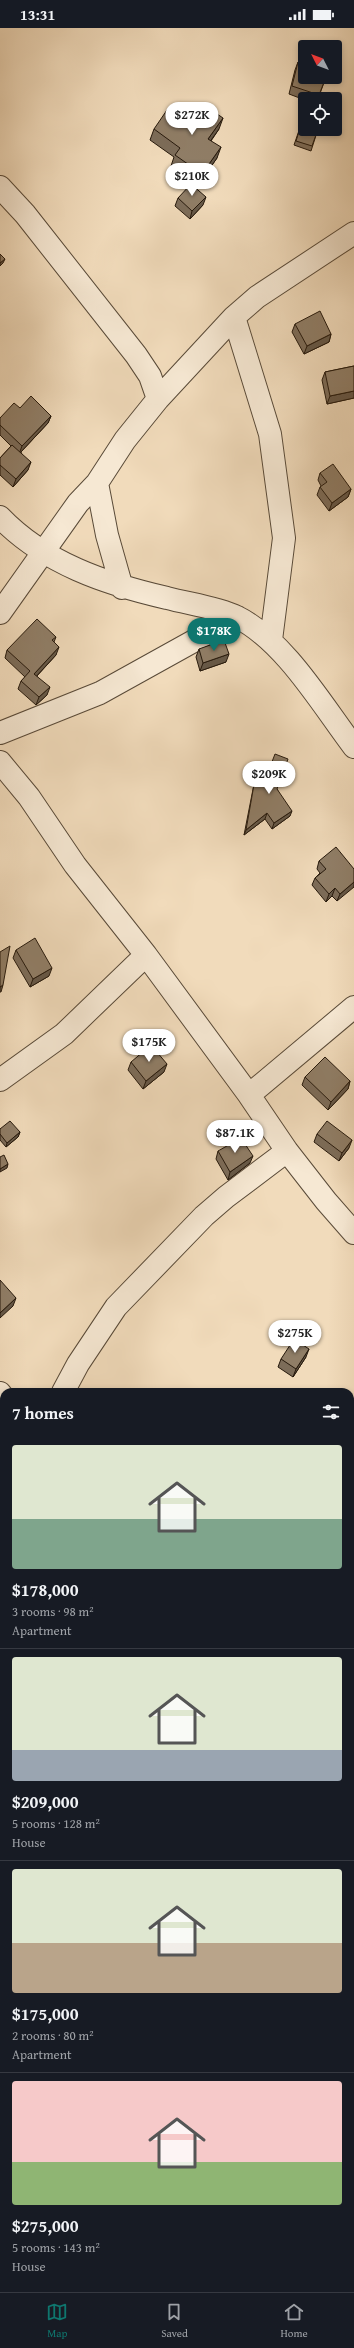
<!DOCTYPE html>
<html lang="en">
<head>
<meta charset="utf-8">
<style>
	:root { --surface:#171b24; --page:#242831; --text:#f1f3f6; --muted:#9ea1a6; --line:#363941; --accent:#0f766e }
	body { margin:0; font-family:"Gentium Book Plus",serif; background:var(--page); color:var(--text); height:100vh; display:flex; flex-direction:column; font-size:15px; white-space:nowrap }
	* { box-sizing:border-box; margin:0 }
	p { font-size:13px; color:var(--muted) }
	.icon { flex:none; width:22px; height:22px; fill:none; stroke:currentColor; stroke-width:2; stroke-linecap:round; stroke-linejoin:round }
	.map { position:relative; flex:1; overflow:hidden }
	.panel { position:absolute; left:0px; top:1360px; width:354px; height:904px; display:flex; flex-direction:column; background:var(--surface); border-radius:12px 12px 0 0; box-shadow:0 2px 6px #0003 }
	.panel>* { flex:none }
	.needle { width:26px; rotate:312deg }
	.buttons { position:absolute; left:298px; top:12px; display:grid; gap:8px }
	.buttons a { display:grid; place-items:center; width:44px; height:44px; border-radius:4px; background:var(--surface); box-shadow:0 2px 6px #0003; font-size:20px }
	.price { position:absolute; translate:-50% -34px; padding:0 9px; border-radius:14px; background:#fff; color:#222; font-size:13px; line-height:26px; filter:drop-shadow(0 1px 2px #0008) }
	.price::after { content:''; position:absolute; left:50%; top:24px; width:12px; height:9px; margin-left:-6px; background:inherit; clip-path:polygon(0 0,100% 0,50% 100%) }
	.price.active { background:var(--accent); color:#fff }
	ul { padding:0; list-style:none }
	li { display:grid; align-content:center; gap:8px; height:212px; padding:0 12px }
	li+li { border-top:1px solid var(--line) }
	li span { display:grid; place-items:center; height:124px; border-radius:4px; color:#555 }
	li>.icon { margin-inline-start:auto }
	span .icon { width:72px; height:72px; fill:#fffc; stroke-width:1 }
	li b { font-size:17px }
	h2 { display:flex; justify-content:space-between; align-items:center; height:48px; padding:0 12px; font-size:17px }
	.status { display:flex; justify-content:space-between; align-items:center; height:28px; padding:0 20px; background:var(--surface); direction:ltr }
	.status svg { height:11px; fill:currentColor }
	.menu { display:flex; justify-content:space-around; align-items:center; height:56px; border-top:1px solid var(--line); background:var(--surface); font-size:11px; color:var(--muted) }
	.menu a { display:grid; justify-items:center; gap:2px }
	.menu .active { color:var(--accent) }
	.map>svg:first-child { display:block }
</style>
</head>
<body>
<div class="status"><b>13:31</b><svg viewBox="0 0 49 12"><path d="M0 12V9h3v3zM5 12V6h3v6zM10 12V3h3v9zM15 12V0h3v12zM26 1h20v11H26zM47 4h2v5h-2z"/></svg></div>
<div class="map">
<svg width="354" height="2264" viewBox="0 0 354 2264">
	<rect width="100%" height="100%" fill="#f1dbbb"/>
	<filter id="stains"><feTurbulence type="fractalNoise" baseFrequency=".005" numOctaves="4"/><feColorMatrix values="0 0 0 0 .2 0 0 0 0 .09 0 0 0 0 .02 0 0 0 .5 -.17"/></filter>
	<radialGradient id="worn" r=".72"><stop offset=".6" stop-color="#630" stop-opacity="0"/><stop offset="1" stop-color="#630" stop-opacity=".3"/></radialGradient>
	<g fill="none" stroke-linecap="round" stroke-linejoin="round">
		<path stroke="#766652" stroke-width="5.5" d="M0 1600 4 1599
			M350 1634 354 1635"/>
		<g stroke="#594a38" stroke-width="24">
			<path id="minor" d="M0 159 25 186 136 327 150 348 158 371
				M234 289 270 406 284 510 271 612
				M97 455 107 507 122 560
				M0 489C44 535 106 556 167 570 189 576 216 579 237 589 285 613 322 677 354 719
				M0 585 78 475 97 455 125 412 158 371 234 289 257 269 354 205
				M0 705 100 665 237 589
				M0 734 29 769 75 837 146 927 249 1067 287 1123 326 1173 354 1205
				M0 1052 64 1006 146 927
				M249 1067 354 979
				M63 1364 78 1336 116 1279 204 1188 226 1169 287 1123
				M0 1365 4 1370
				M0 1703 4 1709
				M350 1771 354 1770
				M0 1920 4 1919
				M350 1997 354 2000
				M350 2067 354 2061
				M0 2109 4 2110
				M143 2260 149 2264
				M278 2260 287 2264
				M181 2264 190 2260"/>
		</g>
		<use href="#minor" stroke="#f6e8d3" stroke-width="22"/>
	</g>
	<path fill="#7c6c59" stroke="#26190c" d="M298 34 326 49 318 71H305V72L289 66 295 42Z
		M305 85 318 101 311 123 294 117Z
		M186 96 219 101 211 113 217 130 198 157 171 138 174 129 150 112 154 101Z
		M178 170 203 177 190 191 175 178Z
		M295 296 331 306 329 314 304 326 292 304Z
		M354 338V370L327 376 322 352 325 344Z
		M20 380 51 388 48 395 21 424 28 442 13 459 0 447V430L11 418 0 407V390Z
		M320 445 351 461 348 469 329 483 317 467 320 459 321 458 318 452Z
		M56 609 54 614 56 627 37 648 47 667 36 677 18 661 21 653 25 649 5 630 7 622Z
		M199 621 226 634 200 643 196 629Z
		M255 751 277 761 290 788 272 801 265 791 244 807 254 756Z
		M319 833 354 841 337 873 332 868 326 874 312 857 315 850 320 845 317 841Z
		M16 922 49 948 30 959 13 930Z
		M131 1034 164 1044 143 1061 128 1042Z
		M305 1049 350 1053 348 1061 328 1082 302 1057Z
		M0 1101 20 1104 18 1109 6 1119 0 1112Z
		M317 1106 349 1120 339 1133 314 1114Z
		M218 1123 250 1135 228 1152 216 1131Z
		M306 1329 293 1349 278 1339 281 1331Z
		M350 1455 354 1458V1485L350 1482Z
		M0 1528 4 1530V1556L0 1554Z
		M354 2220V2264H344L345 2260H350V2237Z"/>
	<path fill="#655848" stroke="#26190c" d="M223 90 219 101 204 122 208 111Z
		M221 119 217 130 198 157 202 146Z
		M206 169 203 177 190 191 192 183Z
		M5 231 3 235 0 238V235Z
		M331 306 329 314 304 326 307 318Z
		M354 363V370L327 376 330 368Z
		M51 388 48 395 19 426 22 418Z
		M31 434 28 442 13 459 16 451Z
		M351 461 348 469 329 483 332 475Z
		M59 619 56 627 31 654 34 646Z
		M229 626 226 634 200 643 203 635Z
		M50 659 47 667 36 677 39 669Z
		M292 783 290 788 272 801 274 795Z
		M267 785 265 791 244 807 246 802Z
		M354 854V859L337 873 340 866Z
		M335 860 332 868 326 874 329 866Z
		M52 940 49 948 30 959 33 951Z
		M3 957 1 964H0V959Z
		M167 1036 164 1044 143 1061 146 1053Z
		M350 1053 348 1061 328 1082 331 1074Z
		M20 1104 18 1109 6 1119 7 1115Z
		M352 1112 349 1120 339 1133 342 1125Z
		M253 1128 250 1135 228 1152 230 1144Z
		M8 1136 7 1140 0 1144V1141Z
		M16 1270 13 1278 0 1290V1285Z
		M309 1321 306 1329 293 1349 296 1341Z
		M4 1878V1884L0 1887V1881Z"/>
	<path fill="#907e67" stroke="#26190c" d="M298 34 305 36V49H326L319 67 292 58Z
		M201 75 223 90 208 111 221 119 202 146 175 127 180 120 154 101 167 82 186 96Z
		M305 85V101H318L312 118 296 113Z
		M191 156 206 169 192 183 178 170Z
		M0 226 5 231 0 235Z
		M320 283 331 306 307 318 295 296Z
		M354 338V363L330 368 325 344Z
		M31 368 51 388 22 418 0 397V390L14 375 20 380Z
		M12 417 31 434 16 451 0 437V430Z
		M333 436 351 461 332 475 320 459 327 454 320 445Z
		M37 591 56 609 52 612 59 619 34 646 50 659 39 669 21 653 30 643 7 622Z
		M224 612 229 626 203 635 199 621Z
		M275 726 288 731 277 761 292 783 274 795 267 785 246 802 255 751 265 752Z
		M336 819 354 841V854L340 866 335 860 329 866 315 850 326 841 319 833Z
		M35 910 52 940 33 951 16 922Z
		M10 918 3 957 0 959V924Z
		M151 1017 167 1036 146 1053 131 1034Z
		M325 1029 350 1053 331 1074 305 1049Z
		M10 1093 20 1104 7 1115 0 1106V1101Z
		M327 1093 352 1112 342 1125 317 1106Z
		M241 1110 253 1128 230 1144 218 1123Z
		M4 1127 8 1136 0 1141V1129Z
		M0 1252 16 1270 0 1285Z
		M294 1311 309 1321 296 1341 281 1331Z
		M350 1455 354 1458V1475L350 1472Z
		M0 1528 4 1530V1547L0 1545Z
		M4 1849V1878L0 1881V1852Z
		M0 1972 2 1978 0 1981Z
		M354 2224V2263L346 2261V2260H350V2242Z
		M4 2255V2260H20L18 2264H1Z"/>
	<rect width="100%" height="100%" filter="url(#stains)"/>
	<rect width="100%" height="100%" fill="url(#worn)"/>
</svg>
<div class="buttons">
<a><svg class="needle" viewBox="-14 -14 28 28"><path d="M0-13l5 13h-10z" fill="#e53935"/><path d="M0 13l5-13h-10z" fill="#9ea1a6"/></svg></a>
<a><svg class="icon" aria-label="locate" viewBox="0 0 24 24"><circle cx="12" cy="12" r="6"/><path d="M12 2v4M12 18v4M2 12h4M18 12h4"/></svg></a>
</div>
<b class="price" style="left:192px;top:108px">$272K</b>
<b class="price" style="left:192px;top:169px">$210K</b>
<b class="price active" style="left:214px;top:624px">$178K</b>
<b class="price" style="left:269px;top:767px">$209K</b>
<b class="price" style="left:149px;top:1035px">$175K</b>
<b class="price" style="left:235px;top:1126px">$87.1K</b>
<b class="price" style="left:295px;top:1326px">$275K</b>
<section class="panel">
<h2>7 homes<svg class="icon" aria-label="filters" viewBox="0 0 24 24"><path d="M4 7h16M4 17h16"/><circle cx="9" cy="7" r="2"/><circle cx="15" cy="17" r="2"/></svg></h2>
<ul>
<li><span style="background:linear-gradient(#dfe7d0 60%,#7fa58c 0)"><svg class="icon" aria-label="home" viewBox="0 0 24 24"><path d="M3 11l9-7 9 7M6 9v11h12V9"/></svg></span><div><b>$178,000</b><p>3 rooms · 98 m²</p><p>Apartment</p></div></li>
<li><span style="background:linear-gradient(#dfe7d0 75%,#9aa5b1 0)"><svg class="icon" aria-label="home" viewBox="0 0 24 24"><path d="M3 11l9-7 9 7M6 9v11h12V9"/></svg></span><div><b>$209,000</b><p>5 rooms · 128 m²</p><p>House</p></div></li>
<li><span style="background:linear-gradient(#dfe7d0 60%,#b9a48a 0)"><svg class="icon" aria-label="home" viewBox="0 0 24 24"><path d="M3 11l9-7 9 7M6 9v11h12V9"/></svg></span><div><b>$175,000</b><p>2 rooms · 80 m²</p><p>Apartment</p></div></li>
<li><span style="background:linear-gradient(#f6c9c9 65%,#8fb573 0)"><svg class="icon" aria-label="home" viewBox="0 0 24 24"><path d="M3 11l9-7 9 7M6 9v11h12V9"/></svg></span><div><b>$275,000</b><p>5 rooms · 143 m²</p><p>House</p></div></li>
</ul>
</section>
</div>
<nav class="menu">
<a class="active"><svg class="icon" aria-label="map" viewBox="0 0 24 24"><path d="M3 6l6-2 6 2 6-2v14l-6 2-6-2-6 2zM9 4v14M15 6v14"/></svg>Map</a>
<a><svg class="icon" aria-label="saved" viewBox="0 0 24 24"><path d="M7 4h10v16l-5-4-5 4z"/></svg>Saved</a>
<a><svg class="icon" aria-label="home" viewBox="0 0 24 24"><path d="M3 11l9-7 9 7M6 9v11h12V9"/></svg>Home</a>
</nav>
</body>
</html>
